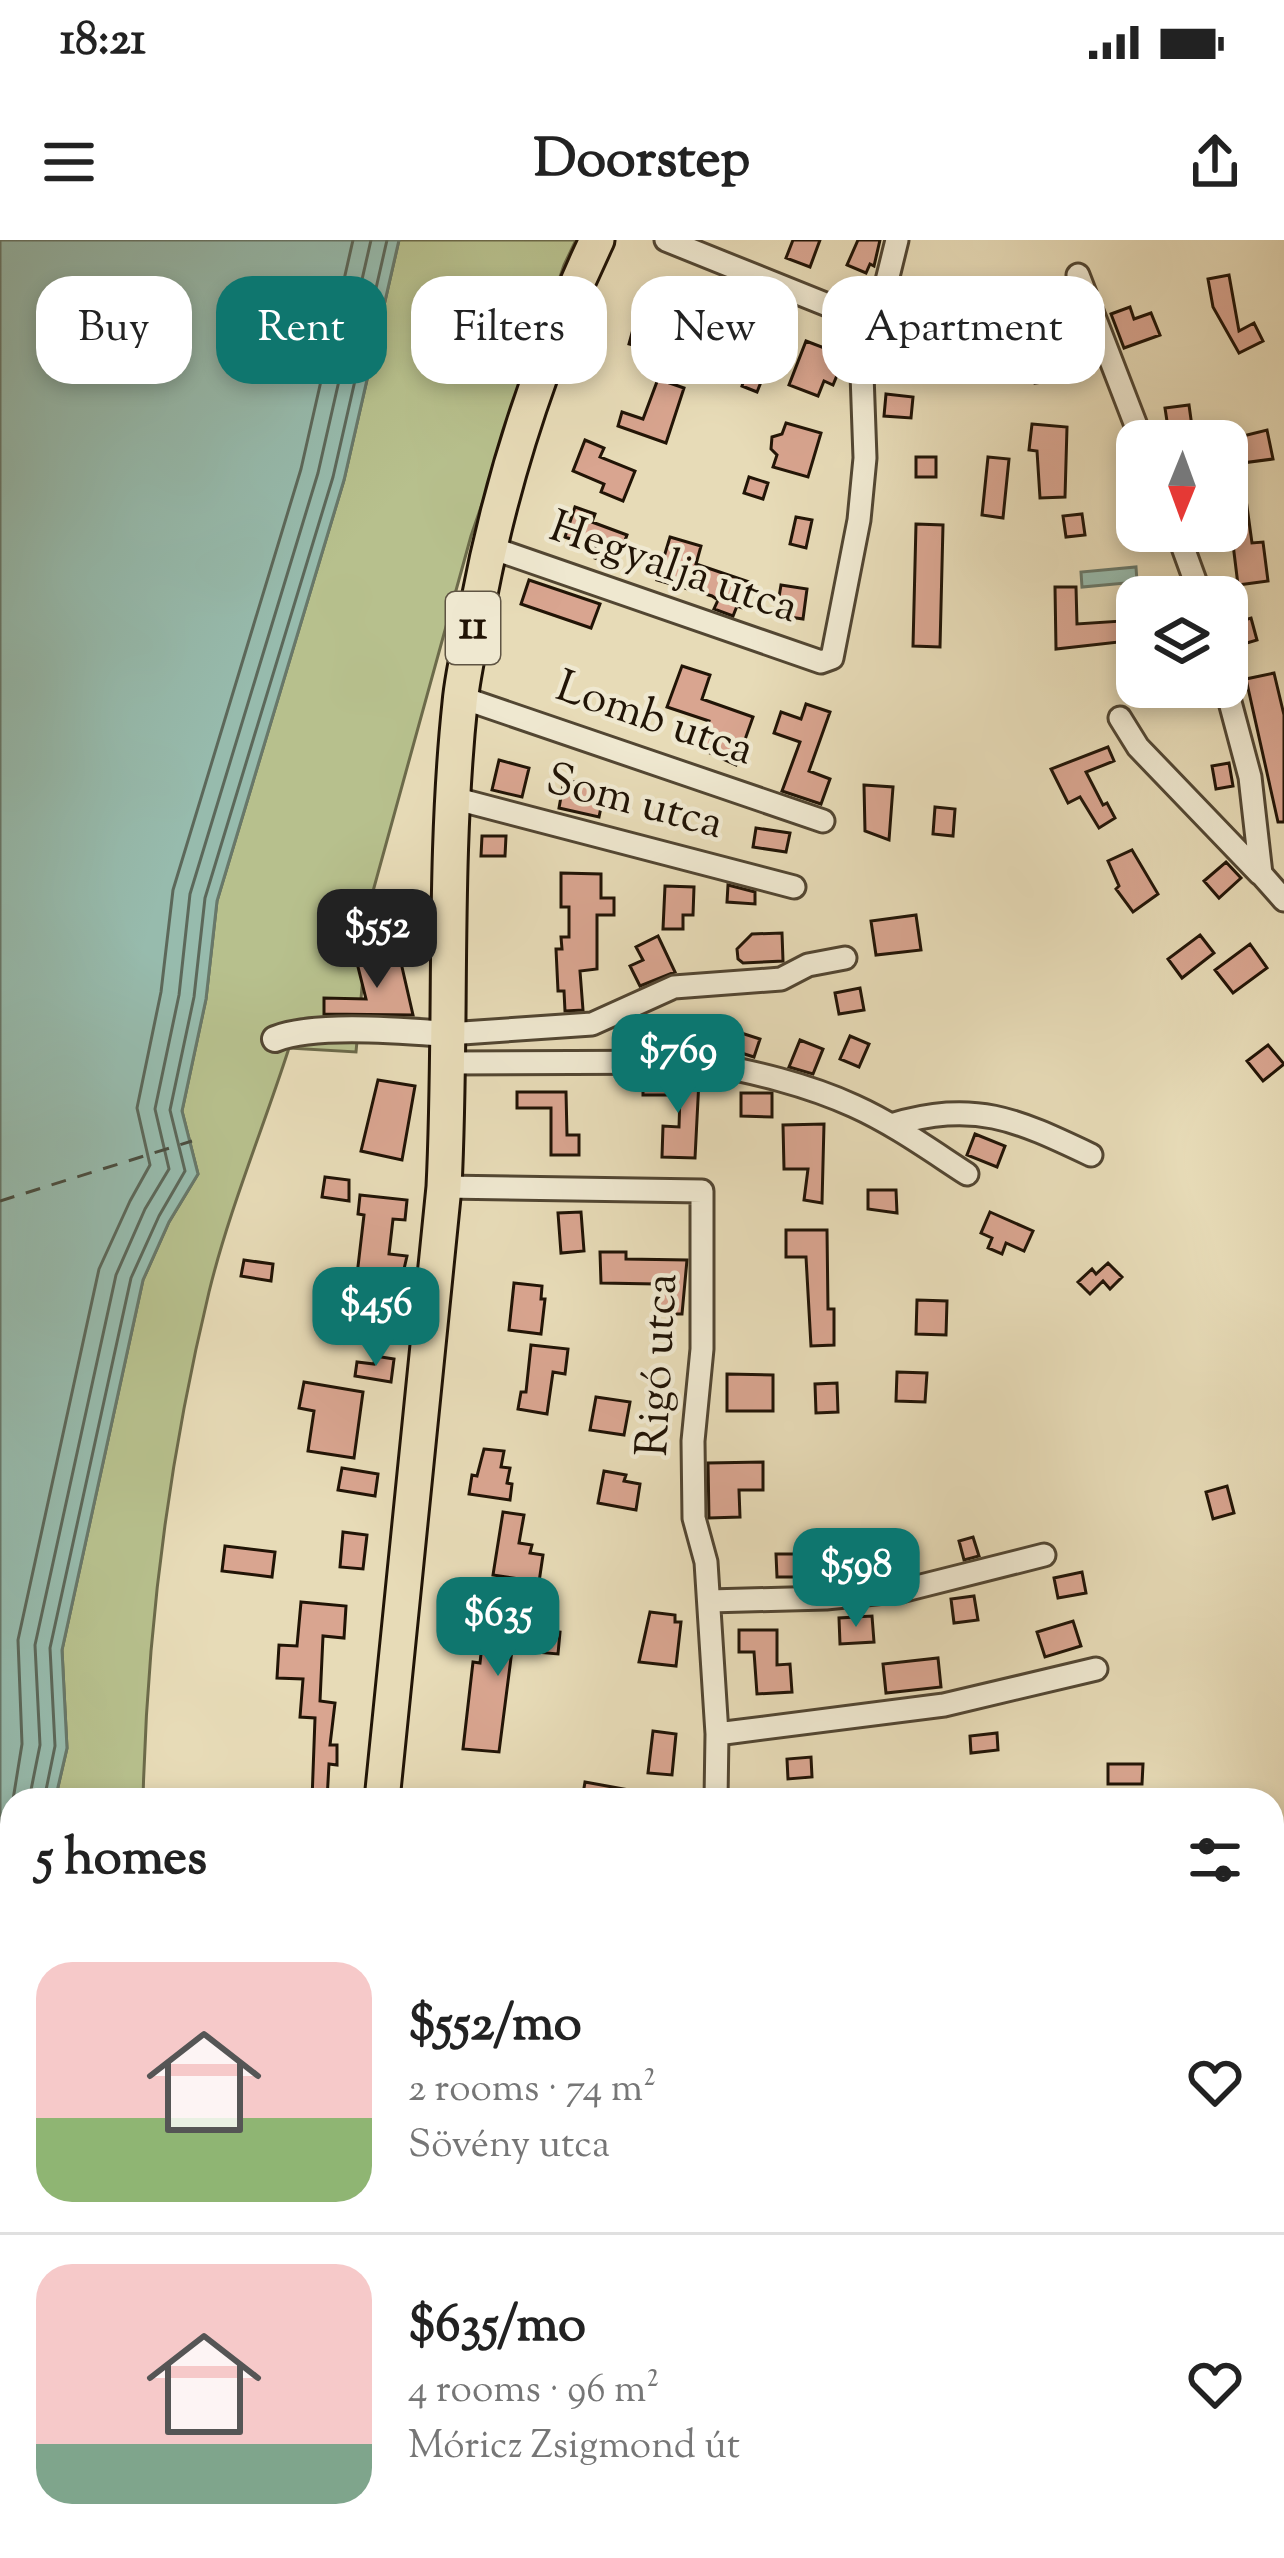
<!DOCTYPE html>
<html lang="en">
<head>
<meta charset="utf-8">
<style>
	:root { --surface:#fff; --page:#f6f6f6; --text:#222; --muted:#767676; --line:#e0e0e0; --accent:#0f766e }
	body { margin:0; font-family:"Sorts Mill Goudy",serif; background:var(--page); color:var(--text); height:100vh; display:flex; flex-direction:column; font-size:45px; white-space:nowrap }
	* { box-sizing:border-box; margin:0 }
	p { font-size:39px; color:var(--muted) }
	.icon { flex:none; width:66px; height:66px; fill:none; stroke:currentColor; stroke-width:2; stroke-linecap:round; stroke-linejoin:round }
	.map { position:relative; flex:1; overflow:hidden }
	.sheet { position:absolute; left:0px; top:1548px; width:1284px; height:771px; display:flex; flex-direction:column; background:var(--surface); border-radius:36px 36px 0 0; box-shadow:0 6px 18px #0003 }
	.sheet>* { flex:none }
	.guide { position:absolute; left:36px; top:36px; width:1212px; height:108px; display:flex; gap:24px }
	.needle { width:78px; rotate:181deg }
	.buttons { position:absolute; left:1116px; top:180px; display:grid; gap:24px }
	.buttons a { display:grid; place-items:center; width:132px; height:132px; border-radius:24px; background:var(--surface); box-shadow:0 6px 18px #0003; font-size:60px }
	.price { position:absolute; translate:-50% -102px; padding:0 27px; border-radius:24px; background:var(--accent); color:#fff; font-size:39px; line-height:78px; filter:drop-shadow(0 3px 6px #0008) }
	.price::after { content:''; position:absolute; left:50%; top:72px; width:36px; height:27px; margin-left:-18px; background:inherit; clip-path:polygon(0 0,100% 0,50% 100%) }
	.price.on { background:#222; color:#fff }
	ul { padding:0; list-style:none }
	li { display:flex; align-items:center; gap:36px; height:300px; padding:0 36px }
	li+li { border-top:3px solid var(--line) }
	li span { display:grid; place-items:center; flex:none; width:336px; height:240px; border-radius:36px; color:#555 }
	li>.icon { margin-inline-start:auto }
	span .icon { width:144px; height:144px; fill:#fffc; stroke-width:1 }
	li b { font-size:51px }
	h2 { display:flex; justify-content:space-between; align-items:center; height:144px; padding:0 36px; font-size:51px }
	.chip { padding:0 42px; border-radius:36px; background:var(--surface); box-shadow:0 6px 18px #0003; font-size:42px; line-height:108px }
	.chip.on { background:var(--accent); color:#fff }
	.status { display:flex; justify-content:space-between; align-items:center; height:84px; padding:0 60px; background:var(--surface); direction:ltr }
	.status svg { height:33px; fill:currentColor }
	header { display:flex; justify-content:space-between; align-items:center; height:156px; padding:0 36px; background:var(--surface); font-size:54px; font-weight:800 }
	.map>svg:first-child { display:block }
</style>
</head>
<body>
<div class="status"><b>18:21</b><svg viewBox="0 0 49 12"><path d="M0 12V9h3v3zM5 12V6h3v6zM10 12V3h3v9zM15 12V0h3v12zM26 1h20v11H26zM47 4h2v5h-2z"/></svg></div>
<header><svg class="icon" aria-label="menu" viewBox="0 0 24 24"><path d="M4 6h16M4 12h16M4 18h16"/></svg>Doorstep<svg class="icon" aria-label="share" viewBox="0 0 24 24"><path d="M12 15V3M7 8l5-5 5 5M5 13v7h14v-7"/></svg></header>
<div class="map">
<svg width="1284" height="2318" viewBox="0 0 1284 2318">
	<rect width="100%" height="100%" fill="#e7dbb7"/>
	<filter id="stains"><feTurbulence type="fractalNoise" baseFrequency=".00167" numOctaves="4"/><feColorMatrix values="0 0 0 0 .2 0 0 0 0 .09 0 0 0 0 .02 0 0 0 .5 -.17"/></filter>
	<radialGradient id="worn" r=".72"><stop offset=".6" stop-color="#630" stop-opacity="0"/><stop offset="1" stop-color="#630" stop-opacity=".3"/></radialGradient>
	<path fill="#b7c08d" stroke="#6c6a4a" stroke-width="3" d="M399 0H576L564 25 471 296 370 662 356 812 289 808C263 889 229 970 209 1052 169 1218 147 1390 143 1560H55L67 1508 62 1410 143 1040 169 982 198 934 182 871 206 759 217 661 344 240Z
		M42 2307H177V2318H43Z
		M1006 2307H1072L1083 2318H1024Z"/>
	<path fill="#97bbad" stroke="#68786a" stroke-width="3" d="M0 0H399L344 240 217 661 206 759 182 871 198 934 169 982 143 1040 62 1410 67 1508 55 1560H12V2307H42L43 2318H0Z
		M1136 327 1137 342 1082 347 1081 332Z"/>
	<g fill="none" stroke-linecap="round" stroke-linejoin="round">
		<path stroke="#5c685a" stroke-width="3" d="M29 1560 40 1505 35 1405 116 1035 145 969 169 929 155 869 179 755 190 654 318 233 371 0
			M44 1560 55 1506 50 1408 131 1038 159 976 185 931 170 870 194 757 205 658 333 237 387 0
			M12 1566 22 1504 18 1400 99 1029 130 961 150 925 137 868 161 752 173 650 301 229 353 0"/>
		<path stroke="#68786a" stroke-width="6" d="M1045 2307 1060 2318"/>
		<path stroke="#4a4e40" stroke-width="3" stroke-dasharray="15 12" stroke-linecap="butt" d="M0 961 192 901"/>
	</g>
	<path fill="#d9a590" stroke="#211406" stroke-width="3" d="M793 0H820L810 27 786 18Z
		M858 0H880L874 26 870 24 866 33 847 25Z
		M1229 35 1239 91 1254 83 1263 101 1239 113 1213 67 1208 39Z
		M1057 47 1060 66 1033 70 1030 51Z
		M1130 67 1134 79 1151 73 1160 95 1124 108 1111 74Z
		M635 82 670 88 662 113 629 104Z
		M806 101 835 112 830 124 840 128 833 145 824 141 818 156 789 145Z
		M1053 111 1058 140 1035 143 1030 114Z
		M747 130 763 137 757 152 742 146Z
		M658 139 684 148 666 203 618 186 622 172 643 179Z
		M886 154 913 157 911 178 884 176Z
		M1189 165 1194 201H1170L1165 168Z
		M786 183 821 193 808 237 773 227 777 215 771 209 772 197 782 194Z
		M1032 184 1067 187 1065 257 1040 258 1037 211 1029 210Z
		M1267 190 1273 219 1227 225V200Z
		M585 200 604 208 600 217 635 231 623 261 601 252 604 244 573 231Z
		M916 217H936V237H916Z
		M988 217 1009 219 1003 278 982 275Z
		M749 237 768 243 763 259 744 253Z
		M1245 252 1252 303 1263 302 1268 341 1238 345 1227 255Z
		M575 267 595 274 592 282 627 295 616 325 595 318 598 309 565 297Z
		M1082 274 1085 295 1066 297 1063 276Z
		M796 277 812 280 806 308 790 304Z
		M916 284 943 285 940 407 913 406Z
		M670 297 701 306 696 324 755 344 746 369 737 366 733 376 714 369 718 360 712 356 657 340Z
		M529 340 600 364 591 388 521 364Z
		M781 345 807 349 803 379 776 375Z
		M1055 347H1076L1077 384 1137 380V400L1056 409Z
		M1251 378 1257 400 1234 407 1227 385Z
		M682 426 710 435 702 459 753 477 736 525 699 508 709 481 667 467Z
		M1274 433 1284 475V582H1278L1246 439Z
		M806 464 830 472 809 531 830 539 821 564 782 551 800 502 774 493 781 472 801 479Z
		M1108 507 1114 521 1086 532 1103 565 1107 563 1115 578 1099 588 1080 557 1068 563 1051 529Z
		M499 520 529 528 522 557 492 550Z
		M1229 523 1233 546 1216 549 1212 526Z
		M564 540 605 548 599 577 559 568Z
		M864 545 893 547 889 600 865 591Z
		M935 567 955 569 953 596 933 594Z
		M756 588 790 593 786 612 753 607Z
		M482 596H506L505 616H481Z
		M1132 610 1158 654 1133 672 1116 649 1119 646 1108 621Z
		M1226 622 1241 638 1219 658 1204 641Z
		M561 633 601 634V658H614V675H597V729L580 731 583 770 565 771 564 751H558L556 709H562L561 697H569V667H561Z
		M728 645 755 652V664L727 662Z
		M665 646 694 647 693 675H683V689H663Z
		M916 675 921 710 876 715 871 681Z
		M782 693 783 721 743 723 738 719 737 709 752 694Z
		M1200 695 1214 713 1182 738 1168 719Z
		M658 696 675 732 640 746 630 726 643 720 636 707Z
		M1250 704 1267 728 1233 753 1215 730Z
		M399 714 413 775 324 774V758L366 759 357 723Z
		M860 748 864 770 839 774 835 753Z
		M738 792 760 799 754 817 732 810Z
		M850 796 869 804 859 827 840 819Z
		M800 800 823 809 813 834 789 827Z
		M1268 805 1284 824 1263 841 1247 821Z
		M643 839 699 840 695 918 662 917 663 886 679 887 680 855H643Z
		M378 840 415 846 402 920 361 911Z
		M517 852H566L567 895H579V915H551V868H517Z
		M741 853H772V877L741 876Z
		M824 884 822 963 804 960 808 929H784L783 885Z
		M975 894 1005 906 997 927 967 915Z
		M325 937 349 940V961L322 957Z
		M868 950H896L897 973 868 969Z
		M360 955 407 960 405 980 393 979 389 1014 407 1016 393 1077 355 1070 362 1036 357 1035 364 975 358 974Z
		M581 972 584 1011 561 1013 558 973Z
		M990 972 1033 991 1024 1011 1006 1003 1002 1014 988 1008 992 998 981 993Z
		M786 990H827L828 1069H834V1105L811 1106 806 1017H786Z
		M600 1012H626V1019L687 1020 682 1074H656V1044L601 1043Z
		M244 1020 273 1024 271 1041 241 1036Z
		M1108 1023 1122 1037 1110 1049 1103 1041 1090 1054 1078 1042 1092 1029 1096 1034Z
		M514 1043 542 1046 541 1059H545L541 1094 509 1090Z
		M917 1060 947 1061 946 1095 916 1094Z
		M531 1105 568 1109 565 1134 553 1132 547 1174 518 1169 521 1152H526Z
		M375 1116 394 1119 391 1142 355 1136 357 1122 374 1124Z
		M897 1132 927 1133 925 1162 896 1161Z
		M727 1134 773 1135V1171H727Z
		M304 1142 363 1152 354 1218 308 1211 314 1171 299 1168Z
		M837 1143 838 1172 816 1173 815 1144Z
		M596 1157 630 1162 624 1195 590 1190Z
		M484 1209 504 1211 501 1227 510 1228 507 1243 512 1244 510 1260 469 1254 472 1235 477 1236Z
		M763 1222V1250H739L740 1277 709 1278 708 1223Z
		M342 1228 378 1234 375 1256 338 1250Z
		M604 1231 626 1235 624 1241 640 1244 636 1270 598 1263Z
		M1227 1246 1234 1273 1213 1279 1206 1252Z
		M503 1272 524 1275 519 1303 532 1305 530 1313 543 1315 539 1342 493 1335Z
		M343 1292 367 1295 363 1329 340 1327Z
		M973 1297 979 1316 964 1320 959 1301Z
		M225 1306 275 1312 272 1337 222 1331Z
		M776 1314H795V1337H777Z
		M868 1317 869 1337 831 1338V1318Z
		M1082 1332 1086 1353 1058 1358 1054 1338Z
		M974 1356 978 1380 954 1383 951 1359Z
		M301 1362 346 1366 344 1398 323 1396 320 1461 335 1463 330 1505H337V1525L329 1524 327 1560H312L315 1478 300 1477 303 1439 277 1438 279 1405 297 1406Z
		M650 1372 675 1375V1382H681L676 1426 639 1422Z
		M872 1376 874 1402 840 1404 839 1378Z
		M485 1378 517 1381 516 1388 560 1392 558 1414 512 1410 499 1512 463 1509 473 1422 480 1423Z
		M1073 1381 1081 1406 1045 1417 1037 1392Z
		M739 1390H777V1425L790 1424 792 1452 757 1454 754 1412H739Z
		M938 1418 941 1447 886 1453 883 1424Z
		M653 1491 676 1494 672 1535 648 1533Z
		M997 1493 998 1510 971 1513 970 1496Z
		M811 1517 812 1537 788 1539 787 1519Z
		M1108 1524H1143L1142 1544H1108Z
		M585 1542 640 1552 639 1560H582Z"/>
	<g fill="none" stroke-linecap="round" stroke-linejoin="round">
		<g stroke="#524632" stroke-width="27">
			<path id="minor" d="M666 0 860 78
				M1078 35 1142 201
				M860 78 882 61 897 0
				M1177 291 1201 357
				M489 307 821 422 832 418 859 280 865 218 860 78
				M1226 447 1250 537 1261 634 1284 660
				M460 457 823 581
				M1120 478 1138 507 1260 634
				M453 558 794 647
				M448 794 592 784 674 747 781 739 808 725 845 718
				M448 823 701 822C753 832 806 844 854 866 894 884 930 910 967 934
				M891 885C975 860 1015 879 1091 915
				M444 947 702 951V1109L693 1201 694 1278 706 1322 717 1494 716 1560
				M709 1361 826 1358 905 1350 1044 1315
				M717 1494 944 1465 1096 1429
				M876 2307V2318
				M1084 2307 1094 2318"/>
		</g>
		<g stroke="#524632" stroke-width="30">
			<path id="tertiary" d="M275 799C314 783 404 791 448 794"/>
		</g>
		<g stroke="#211406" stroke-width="39">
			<path id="primary" d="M382 1560 444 947C452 786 443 624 460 463 463 430 472 396 478 364 502 236 541 118 597 0
				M301 2318 302 2307"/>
		</g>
		<use href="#minor" stroke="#efe8d0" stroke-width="21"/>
		<use href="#tertiary" stroke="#efe8d0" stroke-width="24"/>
		<use href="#primary" stroke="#e7dbb7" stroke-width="33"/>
	</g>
	<g text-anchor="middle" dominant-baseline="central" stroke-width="9" stroke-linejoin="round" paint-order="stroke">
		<rect fill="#efe8d0" stroke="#5f5443" stroke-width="3" x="446" y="352" width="54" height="72" rx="9"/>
		<g font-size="42" font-weight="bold" fill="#211406">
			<text x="473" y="388">11</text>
		</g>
		<g font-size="45" fill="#211406" stroke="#efe8d0">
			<text transform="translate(673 330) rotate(19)">Hegyalja utca</text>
			<text transform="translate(654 481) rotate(19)">Lomb utca</text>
			<text transform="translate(634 564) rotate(15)">Som utca</text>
			<text transform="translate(660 1125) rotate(-87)">Rigó utca</text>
		</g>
	</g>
	<rect width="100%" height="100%" filter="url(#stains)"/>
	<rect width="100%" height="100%" fill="url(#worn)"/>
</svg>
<div class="buttons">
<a><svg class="needle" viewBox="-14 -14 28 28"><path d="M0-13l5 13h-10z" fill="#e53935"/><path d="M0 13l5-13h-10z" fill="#767676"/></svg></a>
<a><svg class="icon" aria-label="layers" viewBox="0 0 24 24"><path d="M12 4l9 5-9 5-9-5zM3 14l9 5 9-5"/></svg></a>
</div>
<b class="price on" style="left:377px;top:751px">$552</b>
<b class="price" style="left:678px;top:876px">$769</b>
<b class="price" style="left:376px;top:1129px">$456</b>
<b class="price" style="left:856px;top:1390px">$598</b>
<b class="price" style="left:498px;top:1439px">$635</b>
<div class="guide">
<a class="chip">Buy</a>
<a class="chip on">Rent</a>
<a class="chip">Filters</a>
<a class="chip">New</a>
<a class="chip">Apartment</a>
</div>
<section class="sheet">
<h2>5 homes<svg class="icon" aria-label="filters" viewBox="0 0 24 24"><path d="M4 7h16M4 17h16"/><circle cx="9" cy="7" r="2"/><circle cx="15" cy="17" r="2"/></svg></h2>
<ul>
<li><span style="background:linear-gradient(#f6c9c9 65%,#8fb573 0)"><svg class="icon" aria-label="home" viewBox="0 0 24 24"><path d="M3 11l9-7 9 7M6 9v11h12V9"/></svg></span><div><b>$552/mo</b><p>2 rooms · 74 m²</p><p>Sövény utca</p></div><svg class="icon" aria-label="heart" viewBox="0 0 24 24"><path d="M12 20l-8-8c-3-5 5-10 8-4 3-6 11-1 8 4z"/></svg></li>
<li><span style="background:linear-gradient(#f6c9c9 75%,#7fa58c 0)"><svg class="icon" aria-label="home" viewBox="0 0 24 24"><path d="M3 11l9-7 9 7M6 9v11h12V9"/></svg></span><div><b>$635/mo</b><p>4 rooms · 96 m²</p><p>Móricz Zsigmond út</p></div><svg class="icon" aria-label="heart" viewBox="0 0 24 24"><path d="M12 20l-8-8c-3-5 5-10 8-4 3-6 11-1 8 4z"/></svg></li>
</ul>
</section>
</div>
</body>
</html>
